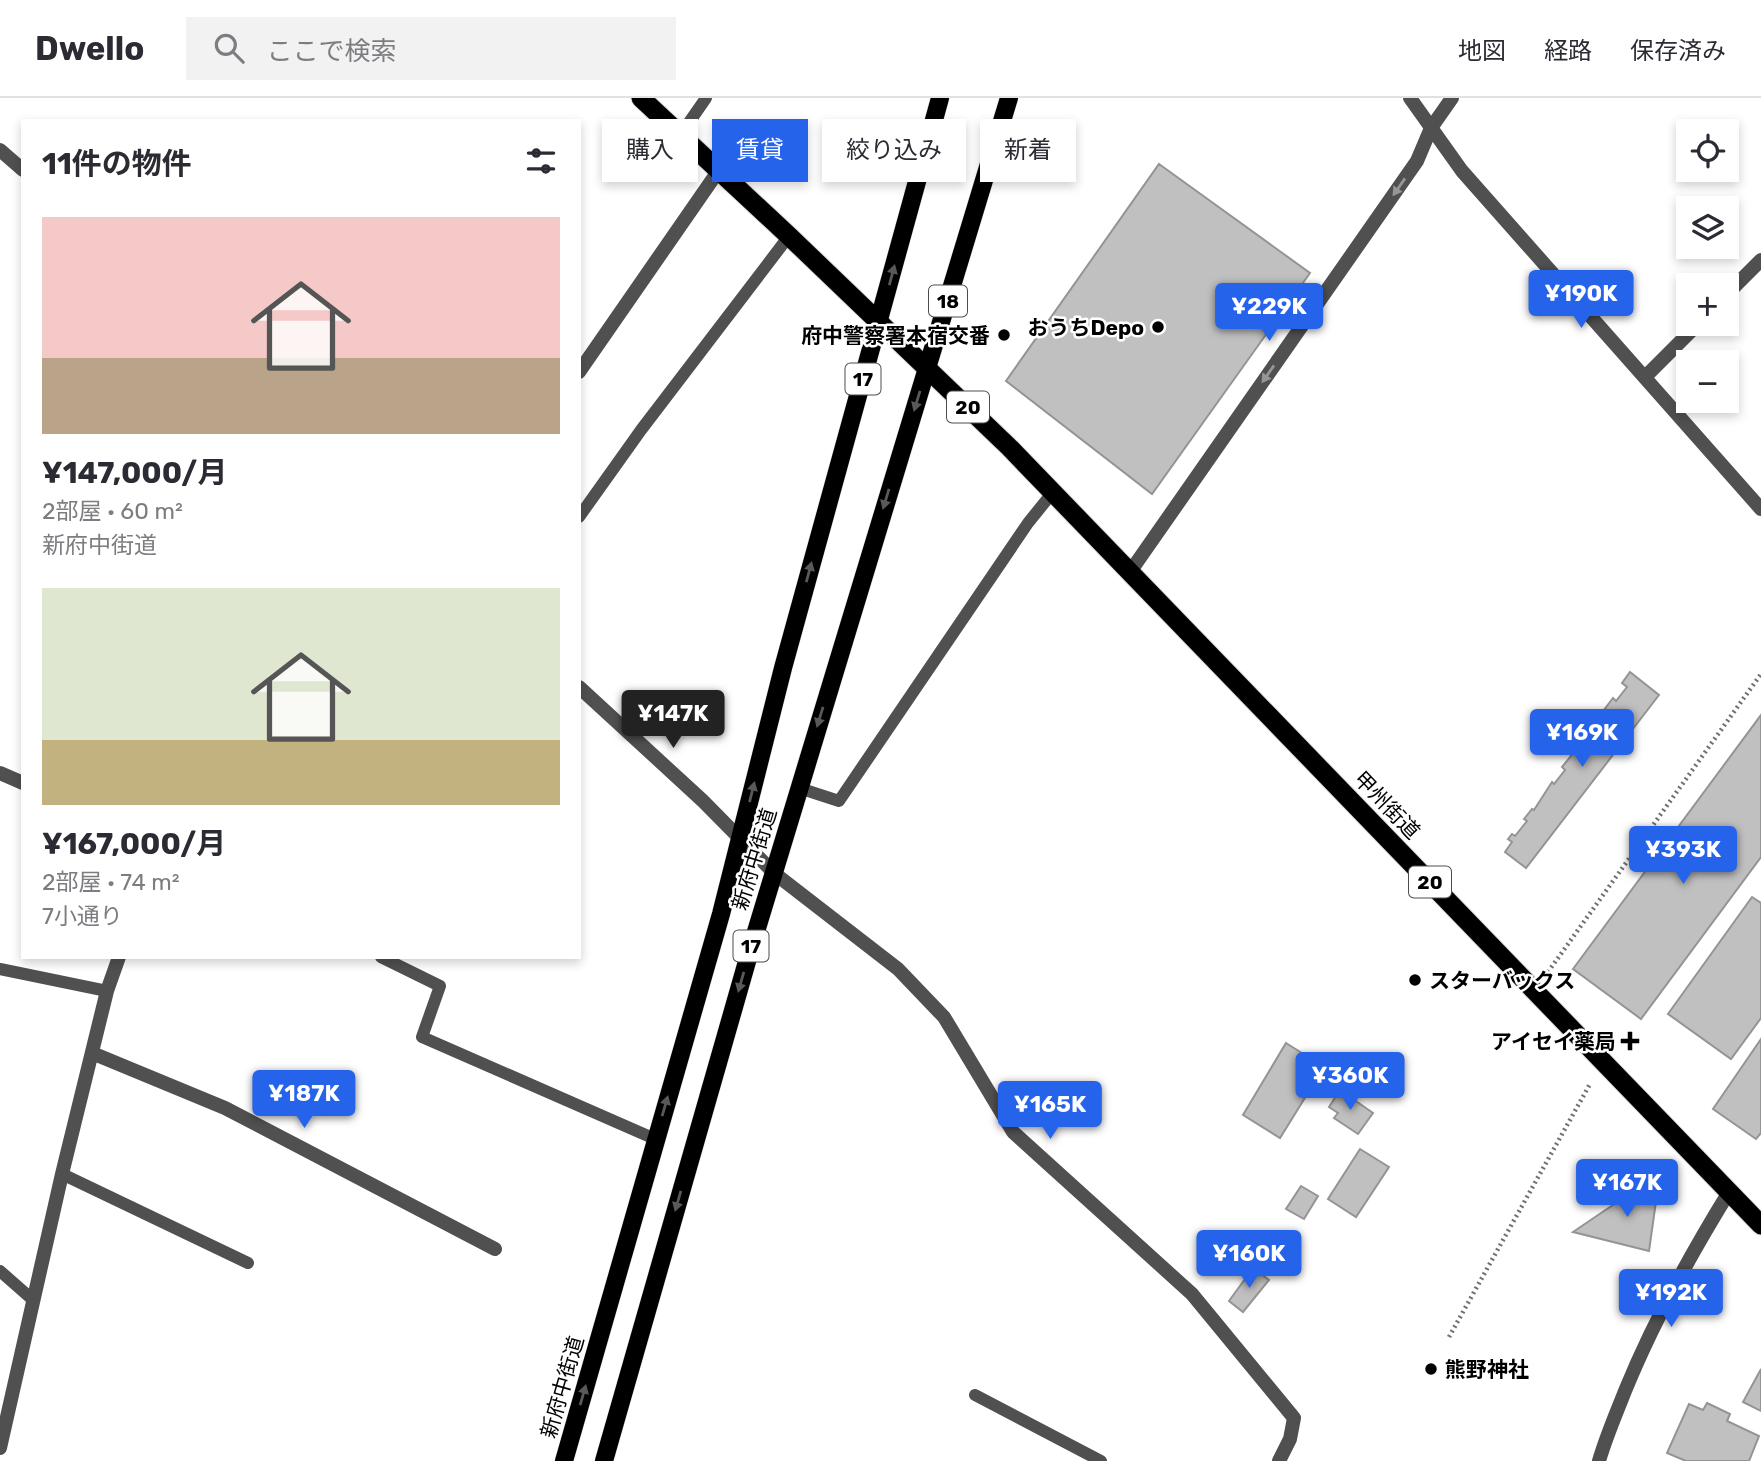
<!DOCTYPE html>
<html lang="ja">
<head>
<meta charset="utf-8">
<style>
	:root { --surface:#fff; --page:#f2f2f3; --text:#2b2b33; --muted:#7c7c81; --line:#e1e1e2; --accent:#2563eb }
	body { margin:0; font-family:Rubik,"Noto Sans JP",sans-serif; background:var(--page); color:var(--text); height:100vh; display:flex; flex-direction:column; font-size:26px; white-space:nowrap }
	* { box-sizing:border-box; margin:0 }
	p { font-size:23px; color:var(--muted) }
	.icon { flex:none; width:38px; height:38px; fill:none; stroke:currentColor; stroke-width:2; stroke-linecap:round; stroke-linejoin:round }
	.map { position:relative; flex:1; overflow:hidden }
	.sheet { position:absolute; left:21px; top:21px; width:560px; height:840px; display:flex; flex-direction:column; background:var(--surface); border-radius:0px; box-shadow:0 4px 10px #0003 }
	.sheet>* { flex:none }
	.top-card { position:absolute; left:602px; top:21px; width:665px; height:63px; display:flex; gap:14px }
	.fabs { position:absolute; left:1676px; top:21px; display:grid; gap:14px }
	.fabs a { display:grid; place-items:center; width:63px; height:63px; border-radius:0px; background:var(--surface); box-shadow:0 4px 10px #0003; font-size:35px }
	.price { position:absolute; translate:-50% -60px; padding:0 16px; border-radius:7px; background:var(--accent); color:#fff; font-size:23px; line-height:46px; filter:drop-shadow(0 2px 4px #0008) }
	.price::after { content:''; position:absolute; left:50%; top:42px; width:21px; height:16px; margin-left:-10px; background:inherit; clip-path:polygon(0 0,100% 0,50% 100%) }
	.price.selected { background:#222; color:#fff }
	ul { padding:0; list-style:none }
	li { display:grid; align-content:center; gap:14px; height:371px; padding:0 21px }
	li span { display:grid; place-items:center; height:217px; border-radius:0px; color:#555 }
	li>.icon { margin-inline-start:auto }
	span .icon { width:126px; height:126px; fill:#fffc; stroke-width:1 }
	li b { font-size:30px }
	h2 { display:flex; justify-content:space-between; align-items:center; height:84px; padding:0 21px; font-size:30px }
	.chip { padding:0 24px; border-radius:0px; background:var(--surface); box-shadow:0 4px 10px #0003; font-size:24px; line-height:63px }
	.chip.selected { background:var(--accent); color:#fff }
	header { display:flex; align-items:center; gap:42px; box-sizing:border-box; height:98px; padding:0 35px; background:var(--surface); border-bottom:2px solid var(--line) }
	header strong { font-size:33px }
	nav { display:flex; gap:38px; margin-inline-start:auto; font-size:24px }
	.search { width:490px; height:63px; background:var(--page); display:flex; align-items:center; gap:18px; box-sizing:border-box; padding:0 24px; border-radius:0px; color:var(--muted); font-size:26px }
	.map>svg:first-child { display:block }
</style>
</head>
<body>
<header>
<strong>Dwello</strong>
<div class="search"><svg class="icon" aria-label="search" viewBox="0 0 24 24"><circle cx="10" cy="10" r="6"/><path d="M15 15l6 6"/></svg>ここで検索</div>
<nav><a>地図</a><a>経路</a><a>保存済み</a></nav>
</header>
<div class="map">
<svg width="1761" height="1363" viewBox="0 0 1761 1363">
	<rect width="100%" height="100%" fill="#fff"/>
	<path fill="#c0c0c0" stroke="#949494" stroke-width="2" d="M1159 66 1310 175 1152 396 1006 283Z
		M1630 574 1659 597 1526 770 1505 754 1512 744 1508 741 1512 736 1515 738 1527 723 1524 721 1532 711 1534 712 1552 684 1554 686 1565 672 1562 669 1579 648 1581 650 1592 636 1588 633 1613 600 1616 603 1627 589 1622 585Z
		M1761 617V759L1641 921 1573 871Z
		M1752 799 1761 805V920L1731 961 1668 916Z
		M1761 941V1035L1756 1041 1713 1011Z
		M1286 945 1324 969 1280 1040 1243 1017Z
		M1340 992 1373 1015 1358 1036 1334 1020 1338 1015 1329 1009Z
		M1360 1051 1389 1069 1356 1119 1328 1101Z
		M1660 1075 1649 1153 1573 1134Z
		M1301 1088 1318 1098 1304 1121 1286 1111Z
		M1253 1170 1269 1182 1243 1214 1229 1203Z
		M1761 1271V1313L1743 1304Z
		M1707 1305 1730 1316 1727 1323 1759 1338 1749 1363H1686L1667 1355 1689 1306 1703 1312Z"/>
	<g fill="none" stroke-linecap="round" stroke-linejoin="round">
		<g stroke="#dbdbdb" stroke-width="19">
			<path id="primary" d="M564 1363 721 816 783 570 940 0
				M604 1363 748 860 1009 0"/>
		</g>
		<g stroke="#dbdbdb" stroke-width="21">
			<path id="trunk" d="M641 0 789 138 1009 349 1761 1127"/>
		</g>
		<path stroke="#727272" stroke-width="4.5" stroke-dasharray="2 3.5" stroke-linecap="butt" d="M1548 874 1761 576
			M1449 1239 1590 986"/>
		<path stroke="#505050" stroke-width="12" d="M681 36 706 0
			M579 419 641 332 789 138
			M799 690 839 703 1028 425 1053 394
			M381 859 440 888 422 939 655 1041
			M0 871 107 893
			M62 1076 248 1165
			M0 1173 33 1202
			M975 1297 1101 1363"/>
		<path stroke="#505050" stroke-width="14" d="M0 52 23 72
			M579 274 719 72
			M1130 474 1417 63 1431 30
			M579 589 703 703 774 775 898 871 944 919 1013 1034 1192 1196 1294 1320 1290 1341 1279 1363
			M0 675 23 685
			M92 955 225 1010 495 1151
			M0 1350 62 1076 107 893 119 859"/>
		<path stroke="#505050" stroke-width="14" d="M1410 0 1462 73 1761 411
			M1431 30 1452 0
			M1727 196 1761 162
			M1646 278 1698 226
			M1599 1363C1606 1339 1616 1316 1625 1293 1654 1222 1689 1159 1729 1094"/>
		<use href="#primary" stroke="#000" stroke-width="18"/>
		<use href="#trunk" stroke="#000" stroke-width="19"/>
	</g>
	<defs><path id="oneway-solid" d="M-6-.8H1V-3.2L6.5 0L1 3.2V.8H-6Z" transform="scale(1.75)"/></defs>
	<g fill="#969696">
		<use href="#oneway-solid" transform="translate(1399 89) rotate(125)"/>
		<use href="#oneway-solid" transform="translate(1268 276) rotate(125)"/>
	</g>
	<g fill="#595959">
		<use href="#oneway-solid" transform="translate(892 177) rotate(-75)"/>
		<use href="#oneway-solid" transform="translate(917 303) rotate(107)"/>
		<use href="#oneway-solid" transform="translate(886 401) rotate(107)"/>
		<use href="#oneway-solid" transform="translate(809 474) rotate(-75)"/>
		<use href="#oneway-solid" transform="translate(820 619) rotate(107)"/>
		<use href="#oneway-solid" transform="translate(752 694) rotate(-76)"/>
		<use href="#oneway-solid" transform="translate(741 884) rotate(106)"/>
		<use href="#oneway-solid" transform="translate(665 1008) rotate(-74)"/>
		<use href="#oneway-solid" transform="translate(678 1103) rotate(106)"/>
		<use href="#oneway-solid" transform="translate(583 1297) rotate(-74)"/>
	</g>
	<g fill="#000" stroke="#fff" stroke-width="2.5">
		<circle cx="1158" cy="229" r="7"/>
		<circle cx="1004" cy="237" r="7"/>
		<circle cx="1415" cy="882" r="7"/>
		<path d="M1626.5 932.5h7v7h7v7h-7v7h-7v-7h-7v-7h7z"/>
		<circle cx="1431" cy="1271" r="7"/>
	</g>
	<g text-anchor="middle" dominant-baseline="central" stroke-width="5" stroke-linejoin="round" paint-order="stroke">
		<g fill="#fff" stroke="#4c4c4c" stroke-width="2">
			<rect x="929" y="187.5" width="38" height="31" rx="5"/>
			<rect x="845.5" y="265.5" width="35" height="31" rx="5"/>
			<rect x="947" y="293.5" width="42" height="31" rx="5"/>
			<rect x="1409" y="768.5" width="42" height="31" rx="5"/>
			<rect x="733.5" y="832.5" width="35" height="31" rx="5"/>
		</g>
		<g font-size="19" font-weight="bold" fill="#000">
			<text x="948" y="203">18</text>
			<text x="863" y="281">17</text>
			<text x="968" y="309">20</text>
			<text x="1430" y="784">20</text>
			<text x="751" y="848">17</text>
		</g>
		<g font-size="21" font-weight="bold" fill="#000" stroke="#fff" text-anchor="end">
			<text x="1144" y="229">おうちDepo</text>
			<text x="990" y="237">府中警察署本宿交番</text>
			<text x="1429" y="882" text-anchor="start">スターバックス</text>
			<text x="1616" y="943">アイセイ薬局</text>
			<text x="1445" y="1271" text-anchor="start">熊野神社</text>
		</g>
		<g font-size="21" fill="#000" stroke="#fff">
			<text transform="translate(1387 707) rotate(46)">甲州街道</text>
			<text transform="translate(754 761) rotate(-73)">新府中街道</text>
			<text transform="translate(562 1289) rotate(-74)">新府中街道</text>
		</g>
	</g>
</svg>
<div class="fabs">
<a><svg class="icon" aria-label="locate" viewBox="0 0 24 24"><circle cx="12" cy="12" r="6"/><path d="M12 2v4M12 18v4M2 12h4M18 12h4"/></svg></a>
<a><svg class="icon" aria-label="layers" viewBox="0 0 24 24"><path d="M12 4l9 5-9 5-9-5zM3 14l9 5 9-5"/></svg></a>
<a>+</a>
<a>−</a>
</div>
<b class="price" style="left:1581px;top:232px">¥190K</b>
<b class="price" style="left:1269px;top:245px">¥229K</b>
<b class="price selected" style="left:673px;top:652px">¥147K</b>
<b class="price" style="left:1582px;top:671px">¥169K</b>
<b class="price" style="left:1683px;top:788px">¥393K</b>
<b class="price" style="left:1350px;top:1014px">¥360K</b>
<b class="price" style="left:304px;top:1032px">¥187K</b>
<b class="price" style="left:1050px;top:1043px">¥165K</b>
<b class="price" style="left:1627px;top:1121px">¥167K</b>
<b class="price" style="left:1249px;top:1192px">¥160K</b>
<b class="price" style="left:1671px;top:1231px">¥192K</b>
<div class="top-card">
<a class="chip">購入</a>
<a class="chip selected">賃貸</a>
<a class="chip">絞り込み</a>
<a class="chip">新着</a>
</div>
<section class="sheet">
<h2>11件の物件<svg class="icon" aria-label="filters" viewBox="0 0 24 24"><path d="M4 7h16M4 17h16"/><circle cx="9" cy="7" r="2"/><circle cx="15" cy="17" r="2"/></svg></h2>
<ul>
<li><span style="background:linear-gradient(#f6c9c9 65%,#b9a48a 0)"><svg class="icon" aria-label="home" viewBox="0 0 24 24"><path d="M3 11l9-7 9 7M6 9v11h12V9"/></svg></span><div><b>¥147,000/月</b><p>2部屋 · 60 m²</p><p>新府中街道</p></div></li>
<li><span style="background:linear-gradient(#dfe7d0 70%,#c2b280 0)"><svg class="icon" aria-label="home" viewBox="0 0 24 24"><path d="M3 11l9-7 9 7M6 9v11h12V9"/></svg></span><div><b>¥167,000/月</b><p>2部屋 · 74 m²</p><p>7小通り</p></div></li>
</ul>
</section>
</div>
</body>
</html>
